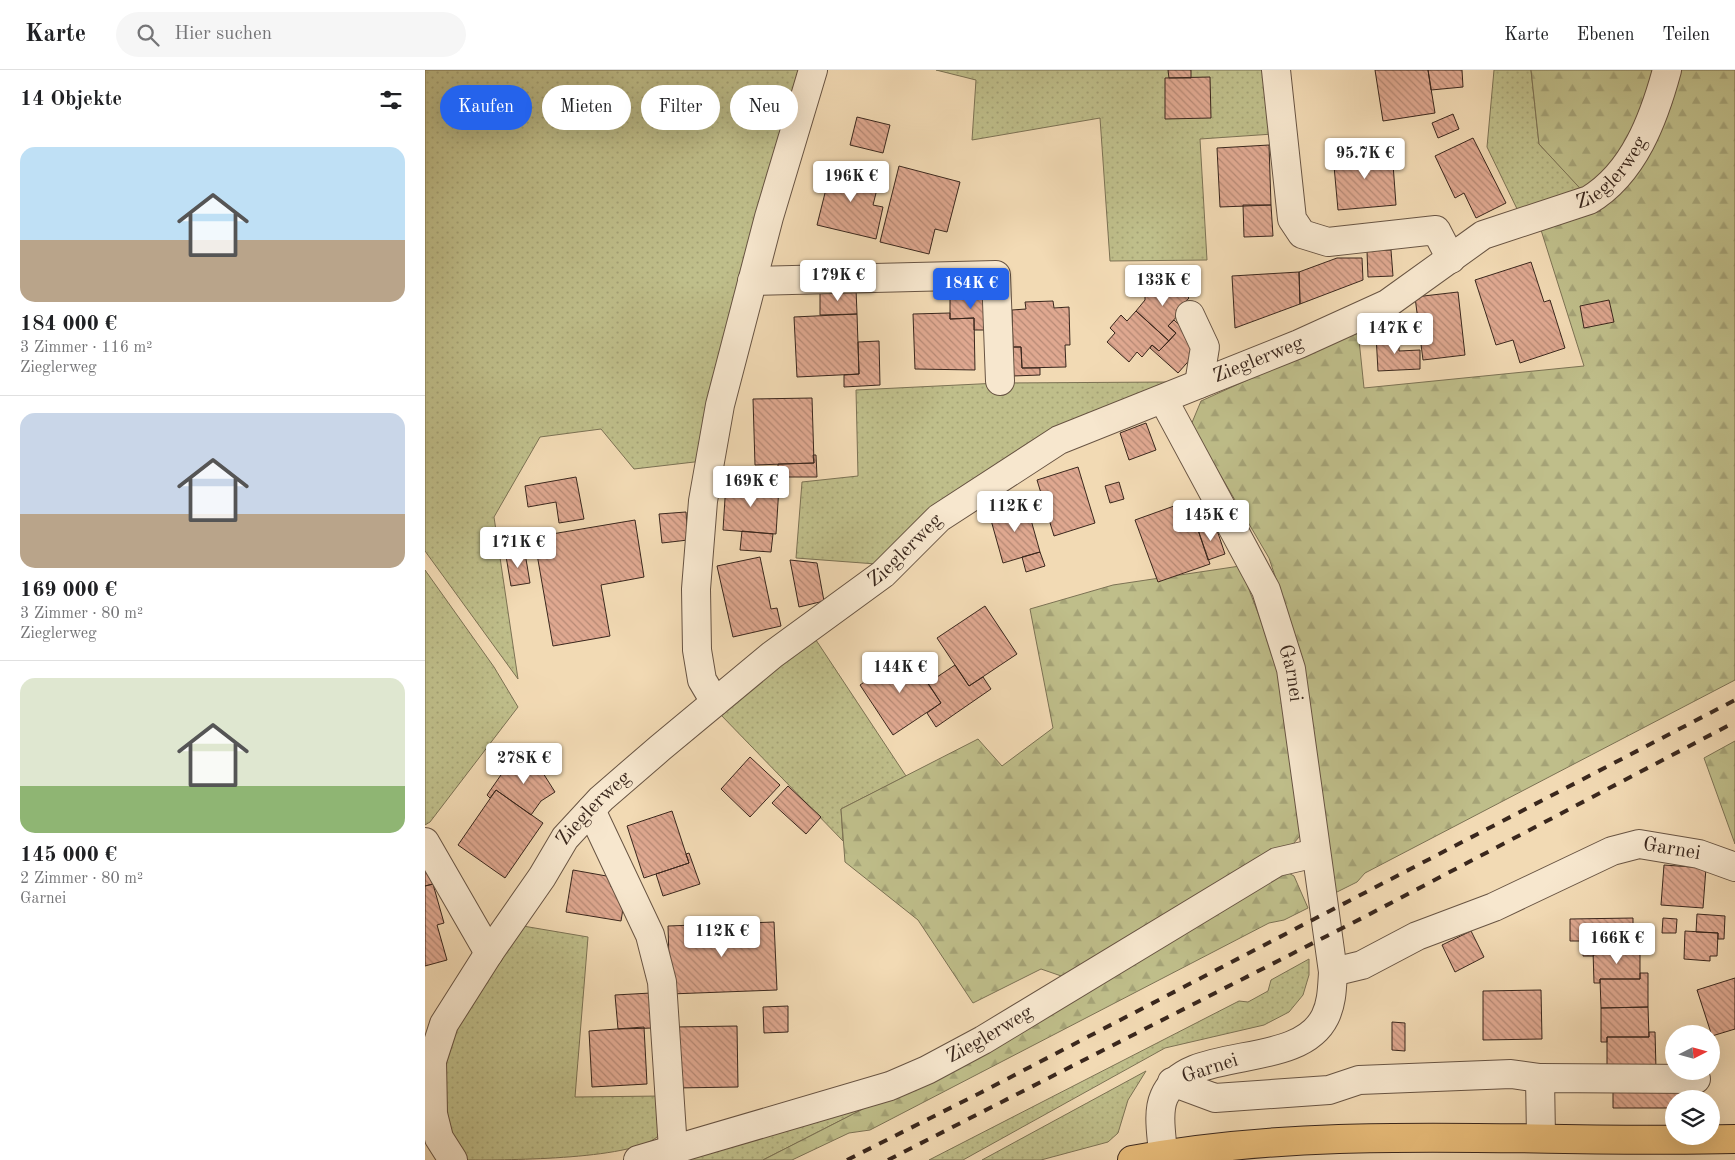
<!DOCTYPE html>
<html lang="de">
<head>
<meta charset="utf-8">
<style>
	:root { --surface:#fff; --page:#f6f6f6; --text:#202124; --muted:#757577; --line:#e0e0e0; --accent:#2563eb }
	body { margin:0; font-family:"Old Standard TT",serif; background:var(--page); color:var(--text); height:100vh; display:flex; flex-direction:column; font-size:19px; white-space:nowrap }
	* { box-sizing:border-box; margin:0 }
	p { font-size:16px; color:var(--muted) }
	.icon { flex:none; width:28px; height:28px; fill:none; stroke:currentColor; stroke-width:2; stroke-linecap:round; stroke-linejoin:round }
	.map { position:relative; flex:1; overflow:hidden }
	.details { display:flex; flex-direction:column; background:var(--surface); width:425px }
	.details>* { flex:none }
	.hud { position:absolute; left:15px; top:15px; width:475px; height:45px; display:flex; gap:10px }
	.needle { width:32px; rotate:84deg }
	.tools { position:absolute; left:1240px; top:955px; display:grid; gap:10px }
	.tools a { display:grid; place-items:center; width:55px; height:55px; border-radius:50%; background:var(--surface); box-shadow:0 5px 20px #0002; font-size:25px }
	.price { position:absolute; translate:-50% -42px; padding:0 11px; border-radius:5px; background:#fff; color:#222; font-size:16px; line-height:32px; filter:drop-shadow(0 1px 2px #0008) }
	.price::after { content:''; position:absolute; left:50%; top:30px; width:15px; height:11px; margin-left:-8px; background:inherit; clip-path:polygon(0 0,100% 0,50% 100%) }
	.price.active { background:var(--accent); color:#fff }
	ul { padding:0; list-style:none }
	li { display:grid; align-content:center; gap:10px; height:265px; padding:0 20px }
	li+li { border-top:1px solid var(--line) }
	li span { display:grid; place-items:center; height:155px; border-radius:15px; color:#555 }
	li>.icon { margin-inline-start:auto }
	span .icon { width:90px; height:90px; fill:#fffc; stroke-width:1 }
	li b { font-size:21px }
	h2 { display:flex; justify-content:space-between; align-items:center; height:60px; padding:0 20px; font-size:21px }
	.chip { padding:0 18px; border-radius:22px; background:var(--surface); box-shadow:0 5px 20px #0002; font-size:18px; line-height:45px }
	.chip.active { background:var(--accent); color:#fff }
	header { display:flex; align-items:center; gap:30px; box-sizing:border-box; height:70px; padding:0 25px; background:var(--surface); border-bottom:1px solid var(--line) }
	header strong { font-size:24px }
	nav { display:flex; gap:28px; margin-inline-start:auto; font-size:18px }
	.search { width:350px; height:45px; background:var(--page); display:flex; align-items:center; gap:12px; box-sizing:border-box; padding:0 18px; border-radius:28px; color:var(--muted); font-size:19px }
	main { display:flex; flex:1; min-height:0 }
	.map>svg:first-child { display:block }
</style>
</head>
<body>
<header>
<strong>Karte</strong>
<div class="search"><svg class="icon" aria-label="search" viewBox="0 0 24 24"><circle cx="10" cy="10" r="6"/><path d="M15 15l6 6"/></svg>Hier suchen</div>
<nav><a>Karte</a><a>Ebenen</a><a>Teilen</a></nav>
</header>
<main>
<section class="details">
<h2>14 Objekte<svg class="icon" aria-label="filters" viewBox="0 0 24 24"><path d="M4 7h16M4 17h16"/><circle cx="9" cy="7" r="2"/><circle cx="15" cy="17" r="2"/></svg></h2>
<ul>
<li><span style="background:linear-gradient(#bfe0f5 60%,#b9a48a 0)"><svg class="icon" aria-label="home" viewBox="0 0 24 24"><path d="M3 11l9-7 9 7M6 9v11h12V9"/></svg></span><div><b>184 000 €</b><p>3 Zimmer · 116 m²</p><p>Zieglerweg</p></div></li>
<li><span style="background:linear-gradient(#c9d6e8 65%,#b9a48a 0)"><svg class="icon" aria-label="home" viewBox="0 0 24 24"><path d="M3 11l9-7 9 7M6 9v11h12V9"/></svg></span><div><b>169 000 €</b><p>3 Zimmer · 80 m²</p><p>Zieglerweg</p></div></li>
<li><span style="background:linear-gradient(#dfe7d0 70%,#8fb573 0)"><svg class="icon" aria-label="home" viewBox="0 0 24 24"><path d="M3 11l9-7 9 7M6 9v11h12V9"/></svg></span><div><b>145 000 €</b><p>2 Zimmer · 80 m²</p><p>Garnei</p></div></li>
</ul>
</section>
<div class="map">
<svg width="1310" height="1090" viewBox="0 0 1310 1090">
	<defs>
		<pattern id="grass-dots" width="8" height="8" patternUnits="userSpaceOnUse" patternTransform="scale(1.25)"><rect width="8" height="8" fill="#bfbe8a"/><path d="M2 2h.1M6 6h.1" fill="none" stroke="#a5a377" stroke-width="1.8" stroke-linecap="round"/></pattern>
		<pattern id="forest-firs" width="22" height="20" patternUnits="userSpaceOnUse" patternTransform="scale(1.25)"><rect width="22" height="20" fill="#bfbe8a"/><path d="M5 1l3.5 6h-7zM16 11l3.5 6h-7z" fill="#a5a377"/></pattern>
		<pattern id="building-back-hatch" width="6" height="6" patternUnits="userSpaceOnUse" patternTransform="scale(1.25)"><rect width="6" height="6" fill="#dfa890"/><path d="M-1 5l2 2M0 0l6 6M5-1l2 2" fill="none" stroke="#b68975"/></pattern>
	</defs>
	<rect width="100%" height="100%" fill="#f2dab4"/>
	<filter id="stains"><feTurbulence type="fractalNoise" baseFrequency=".004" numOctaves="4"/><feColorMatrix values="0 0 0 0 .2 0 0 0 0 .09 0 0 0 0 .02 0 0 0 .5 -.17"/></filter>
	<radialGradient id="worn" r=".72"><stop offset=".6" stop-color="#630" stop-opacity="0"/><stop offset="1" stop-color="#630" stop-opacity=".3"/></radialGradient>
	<path fill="url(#grass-dots)" stroke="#7c7254" d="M0 0H383L278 391 209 399 176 359 115 367 69 447 93 609 0 481Z
		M511 0H841L848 64 775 69 782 190 685 191 675 48 547 70 551 10Z
		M1069 0H1106L1114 74 1159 122 1094 143 1062 77Z
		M748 312 451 494 371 488 377 412 433 406 431 320 574 313Z
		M0 500 69 597 93 637 5 752 0 755Z
		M389 567 481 706 416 739 418 771 295 644Z
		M92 855 163 867 150 1027 237 1026C237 1036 240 1055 235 1064 215 1090 82 1090 42 1090L32 1084 23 1070 15 999 47 922Z
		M884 889V905L878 925 864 942 839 955 740 978 538 1090H504L814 931 823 932 843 921 846 910Z
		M721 1001 703 1030 693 1063 683 1072 616 1090H557Z
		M438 1039 338 1090H246Z"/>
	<path fill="url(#forest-firs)" stroke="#7c7254" d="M1106 0H1310V610L940 803 932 812 908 824 877 587 844 488 766 355 776 331 933 260 939 318 1159 296 1116 160 1176 141 1114 74Z
		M815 496 856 603 875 753V766L868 774 645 909 616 899 548 933 493 850 420 792 416 739 553 669 577 696 628 658 605 539 688 515Z
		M1310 671V774L1279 688Z
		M858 800 869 806 883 838 859 850 844 853 445 1060 424 1063 367 1090H338L438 1039Z"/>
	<path fill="url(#building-back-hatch)" stroke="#3a271d" d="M743 0H766V8H744Z
		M950 0H1003L1010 43 958 51Z
		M1003 0H1037L1038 17 1006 20Z
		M785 7 786 48 740 49V8Z
		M1028 44 1034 59 1013 68 1007 53Z
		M432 47 465 55 458 83 425 75Z
		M1048 68 1081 133 1051 148 1039 123 1030 128 1010 86Z
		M844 75 846 135 795 137 792 78Z
		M967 80 971 135 913 140 908 85Z
		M407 95 455 107 448 135 458 137 451 169 392 155Z
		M474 96 535 112 522 162 510 159 504 184 455 172Z
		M818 135H846L848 166 819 167Z
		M966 180 968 206 943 207 942 181Z
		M912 188H937L938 210 875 234 874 202Z
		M1106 192 1119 232 1125 230 1140 278 1095 293 1088 270 1071 275 1050 210Z
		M874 202 875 234 810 258 807 206Z
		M742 208 748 214 751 210 761 219 758 222 764 228 753 240 756 242 743 256 751 263 744 271 711 241 720 230V224L725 219H731Z
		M431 219 432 244 395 245V220Z
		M1033 222 1040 285 998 290 990 227Z
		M563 225 564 260H549V248L525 249V226Z
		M1184 230 1189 252 1159 258 1155 236Z
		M628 231 629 238 644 237 645 275H640L641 297 597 298 596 277H588L587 240 601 239 600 232Z
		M711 241 744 271 734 281 727 275 717 287 712 282 704 292 682 272 690 263 685 258 696 245 702 251Z
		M525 243V249L549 248 550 300 490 299 488 244Z
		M432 244 434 304 372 307 369 247Z
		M749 250 777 276 753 303 725 278 727 275 734 281 751 263 743 256Z
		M974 264V281L995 280V299L953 301 951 265Z
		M454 271 455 315 419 317V305L434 304 433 272Z
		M588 277H596L597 298H615V305L588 306Z
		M387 328 389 393 330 395 328 329Z
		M721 353 731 380 704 390 695 363Z
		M388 385H391L392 407H353V394L389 393Z
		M653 397 670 453 629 466 612 410Z
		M151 407 159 449 134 453 131 432 103 437 100 416Z
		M694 412 699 429 685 433 680 416Z
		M301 413 354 417 351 464 298 460Z
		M763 431 785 494 733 512 710 450Z
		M601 432 615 482 578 493 564 443Z
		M261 442 263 470 237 473 234 444Z
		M210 450 219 507 176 515 185 566 128 576 109 467Z
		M790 454 800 484 783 490 773 460Z
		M317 461 348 464 346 482 315 480Z
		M615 482 620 496 601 502 597 487Z
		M100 483 105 513 86 516 81 486Z
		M335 487 346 539 352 538 356 556 308 567 292 496Z
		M365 490 392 493 399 531 374 537Z
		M560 536 592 584 544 616 512 568Z
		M482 583 516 633 468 665 435 615Z
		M530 595 544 616 558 607 566 619 511 657 502 643 516 633 503 613Z
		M106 684 130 722 116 731 106 745 71 720 65 728 62 725 78 702Z
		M325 687 355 715 325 747 296 719Z
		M363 716 396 747 381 764 347 733Z
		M71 720 118 753 80 808 33 775Z
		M247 741 264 793 219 808 202 756Z
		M264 783 275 814 238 826 231 804 264 793 261 784Z
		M1239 795 1281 798 1278 838 1236 835Z
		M148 800 187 807 186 817 201 820 196 851 141 842Z
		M2 801 8 814 0 816V802Z
		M8 814 19 853 12 855 22 890 0 896V816Z
		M1272 844 1300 846 1299 869H1293V863L1271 862Z
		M1208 848V881H1168L1169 886H1158V871H1145V849Z
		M1238 848 1252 849 1251 863H1237Z
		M349 852 352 920 245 924 243 856Z
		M1046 861 1059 887 1030 902 1017 875Z
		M1260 861 1293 863 1292 886H1285V891L1259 889Z
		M1208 875H1215V909H1175V913H1169L1168 881H1208Z
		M1215 903H1223V937L1176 938 1175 909H1215Z
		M1310 908V959L1287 966 1272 920Z
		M1116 920 1117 969 1058 970V921Z
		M226 923 228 958 193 959 190 925Z
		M363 936V962L339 963 338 937Z
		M1223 937 1224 967H1182V972H1176V938Z
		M967 952 980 953V981L967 980Z
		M312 956 313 1017 251 1018 250 957Z
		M219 957 222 1014 167 1017 164 961Z
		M1224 962H1230L1231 999 1182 1000V967H1224Z
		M1261 1020V1029H1249V1038H1188V1021Z"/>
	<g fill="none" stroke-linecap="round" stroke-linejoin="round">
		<g stroke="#685443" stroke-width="30">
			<g id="minor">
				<path d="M851 0 867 149 877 164 903 172 1011 160 1026 189"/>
				<path d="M327 211 571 205 575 311"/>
				<path d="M765 245 780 277 774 314"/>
				<path id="s1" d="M738 329 841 520 866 599 908 902C907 918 907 933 900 947 873 1002 761 973 739 1027 732 1043 737 1067 738 1084"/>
				<path d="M290 632 277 610 272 580 271 519 278 431 295 335 344 147 388 0"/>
				<path d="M166 740 225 865 237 912 248 1079"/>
				<path d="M0 772 64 883"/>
				<path id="s2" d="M908 902 937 895 992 866 1069 837 1187 781 1214 774 1274 784 1310 797"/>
				<path d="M747 1012 790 1028 904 1020 934 1010 1086 1004 1115 1008"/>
				<path d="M1116 1067 1115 1008 1271 1009"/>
				<path id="s3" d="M28 1090 14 1068 8 1044 7 991 19 954 64 883 117 807 140 768 176 729 235 678 347 585 458 504 514 448 634 370 874 274 962 234 1058 165 1164 130C1209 103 1229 48 1242 0"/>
				<path id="s4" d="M213 1090 465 1016 502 1000 558 970 852 792 891 783"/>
			</g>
		</g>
		<g stroke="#3a271d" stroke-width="30">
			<path id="major" d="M707 1090C905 1053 1109 1074 1310 1069"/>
		</g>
		<use href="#minor" stroke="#f7e7ce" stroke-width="28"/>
		<use href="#major" stroke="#e9bd7a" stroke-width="28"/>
		<path stroke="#3a271d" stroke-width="4" stroke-dasharray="9 9" stroke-linecap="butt" d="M422 1090 555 1023 1310 630
			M463 1090 943 845 1310 652"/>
	</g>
	<g text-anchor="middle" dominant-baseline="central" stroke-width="4.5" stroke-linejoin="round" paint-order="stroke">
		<g font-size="20" fill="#3a271d" stroke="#f7e7ce">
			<text stroke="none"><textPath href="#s3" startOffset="1621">Zieglerweg</textPath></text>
			<text stroke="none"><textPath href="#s3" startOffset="1216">Zieglerweg</textPath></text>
			<text stroke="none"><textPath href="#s3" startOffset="811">Zieglerweg</textPath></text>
			<text stroke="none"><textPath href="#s1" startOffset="304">Garnei</textPath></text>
			<text stroke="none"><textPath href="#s3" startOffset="406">Zieglerweg</textPath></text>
			<text stroke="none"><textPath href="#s2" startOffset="366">Garnei</textPath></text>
			<text stroke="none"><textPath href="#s4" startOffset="375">Zieglerweg</textPath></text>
			<text transform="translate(785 999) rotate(-18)">Garnei</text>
		</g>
	</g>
	<rect width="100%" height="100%" filter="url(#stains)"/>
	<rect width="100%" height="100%" fill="url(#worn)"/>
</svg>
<div class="tools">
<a><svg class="needle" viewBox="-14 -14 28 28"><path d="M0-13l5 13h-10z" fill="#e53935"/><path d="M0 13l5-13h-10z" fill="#757577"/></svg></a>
<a><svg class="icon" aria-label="layers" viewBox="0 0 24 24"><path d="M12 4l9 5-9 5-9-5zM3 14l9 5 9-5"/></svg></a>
</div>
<b class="price" style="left:940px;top:110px">95.7K €</b>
<b class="price" style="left:426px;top:133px">196K €</b>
<b class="price" style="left:413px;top:232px">179K €</b>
<b class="price" style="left:738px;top:237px">133K €</b>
<b class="price active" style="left:546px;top:240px">184K €</b>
<b class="price" style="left:970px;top:285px">147K €</b>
<b class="price" style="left:326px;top:438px">169K €</b>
<b class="price" style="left:590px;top:463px">112K €</b>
<b class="price" style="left:786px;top:472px">145K €</b>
<b class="price" style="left:93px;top:499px">171K €</b>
<b class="price" style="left:475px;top:624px">144K €</b>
<b class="price" style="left:99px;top:715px">278K €</b>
<b class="price" style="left:297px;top:888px">112K €</b>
<b class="price" style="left:1192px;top:895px">166K €</b>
<div class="hud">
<a class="chip active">Kaufen</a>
<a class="chip">Mieten</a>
<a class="chip">Filter</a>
<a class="chip">Neu</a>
</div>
</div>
</main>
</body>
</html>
